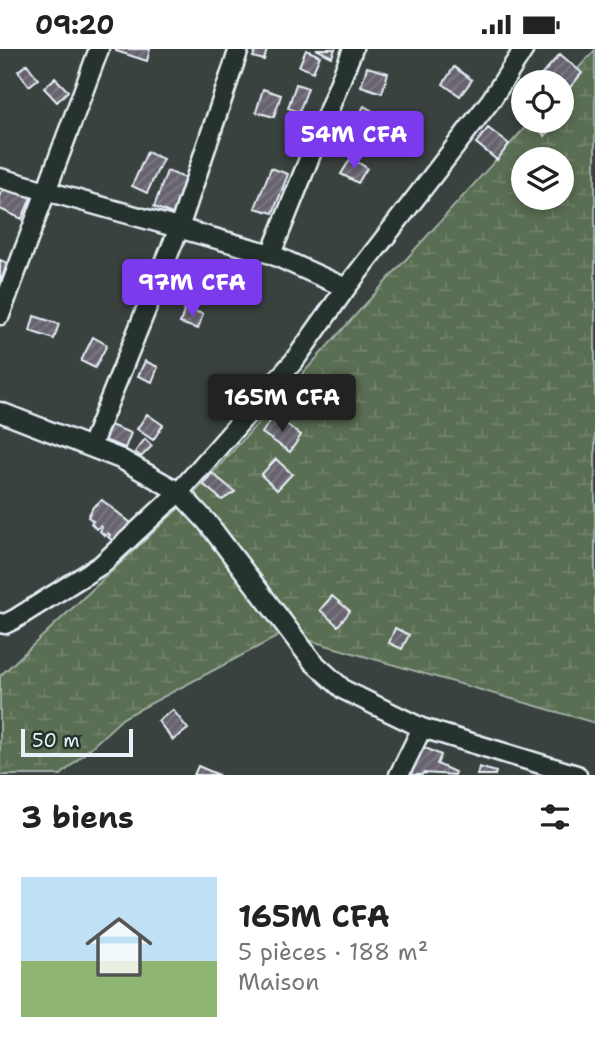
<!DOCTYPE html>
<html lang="fr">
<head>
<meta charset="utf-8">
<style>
	:root { --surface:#fff; --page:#f2f2f2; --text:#222; --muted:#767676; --accent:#7c3aed }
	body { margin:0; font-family:"Shantell Sans",sans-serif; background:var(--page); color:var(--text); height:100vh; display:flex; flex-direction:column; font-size:26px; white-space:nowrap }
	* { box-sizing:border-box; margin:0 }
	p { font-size:23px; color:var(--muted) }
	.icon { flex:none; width:38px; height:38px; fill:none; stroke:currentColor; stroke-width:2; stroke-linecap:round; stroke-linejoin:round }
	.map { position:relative; height:726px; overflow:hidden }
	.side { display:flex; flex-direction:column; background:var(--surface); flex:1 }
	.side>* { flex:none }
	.buttons { position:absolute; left:511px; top:21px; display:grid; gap:14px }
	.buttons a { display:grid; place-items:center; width:63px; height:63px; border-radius:50%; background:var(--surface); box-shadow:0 4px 10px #0003; font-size:35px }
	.scale { position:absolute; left:21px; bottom:18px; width:112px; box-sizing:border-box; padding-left:7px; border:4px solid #e8f1f8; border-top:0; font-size:19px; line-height:24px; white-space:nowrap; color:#e8f1f8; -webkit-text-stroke:5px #26332d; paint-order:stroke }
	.price { position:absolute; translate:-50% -60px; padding:0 16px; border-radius:7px; background:var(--accent); color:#fff; font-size:23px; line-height:46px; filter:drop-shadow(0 2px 4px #0008) }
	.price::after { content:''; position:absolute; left:50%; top:42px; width:21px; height:16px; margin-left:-10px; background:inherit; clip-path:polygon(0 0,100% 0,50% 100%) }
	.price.current { background:#222; color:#fff }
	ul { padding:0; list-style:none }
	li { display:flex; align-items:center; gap:21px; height:175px; padding:0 21px }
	li span { display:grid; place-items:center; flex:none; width:196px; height:140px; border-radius:0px; color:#555 }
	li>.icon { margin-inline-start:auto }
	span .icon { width:84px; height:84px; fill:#fffc; stroke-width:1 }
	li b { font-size:30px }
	h2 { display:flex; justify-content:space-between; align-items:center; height:84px; padding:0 21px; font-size:30px }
	.status { display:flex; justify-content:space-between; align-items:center; height:49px; padding:0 35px; background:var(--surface); direction:ltr }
	.status svg { height:19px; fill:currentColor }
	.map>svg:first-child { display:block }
</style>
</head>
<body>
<div class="status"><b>09:20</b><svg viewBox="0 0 49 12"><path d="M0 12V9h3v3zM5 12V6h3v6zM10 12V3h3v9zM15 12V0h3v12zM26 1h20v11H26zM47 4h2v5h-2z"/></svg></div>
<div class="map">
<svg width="595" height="726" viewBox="0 0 595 726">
	<defs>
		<pattern id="wetland-marsh" width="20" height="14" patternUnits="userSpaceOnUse" patternTransform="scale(1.75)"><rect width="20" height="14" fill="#5a6e52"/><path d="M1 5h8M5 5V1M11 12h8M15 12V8" fill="none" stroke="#72836c"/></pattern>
		<pattern id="building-hatch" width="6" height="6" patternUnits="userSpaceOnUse" patternTransform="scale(1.75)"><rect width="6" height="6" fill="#68646e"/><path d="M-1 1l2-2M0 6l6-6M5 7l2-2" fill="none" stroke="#7e7b83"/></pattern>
	</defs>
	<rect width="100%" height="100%" fill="#3a4240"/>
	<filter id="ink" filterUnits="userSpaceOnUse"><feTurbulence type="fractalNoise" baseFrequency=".0143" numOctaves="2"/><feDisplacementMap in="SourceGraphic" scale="14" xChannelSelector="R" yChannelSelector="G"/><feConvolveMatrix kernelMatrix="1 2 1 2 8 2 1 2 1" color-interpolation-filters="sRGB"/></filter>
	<g filter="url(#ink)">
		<path fill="url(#wetland-marsh)" stroke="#a1b0a5" stroke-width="2" fill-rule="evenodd" d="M595 1V674L284 584 123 669 61 726H0V627L192 447 531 72H562V37ZM523 110H562V149H523Z"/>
		<path fill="url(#building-hatch)" stroke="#e8f1f8" stroke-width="2" d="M116 0H150L147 12 116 2Z
			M256 0 267 1 264 11 253 8Z
			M316 0H335L332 8Z
			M306 1 320 7 313 23 299 17Z
			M560 5 582 24 562 48V33H540L537 31Z
			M27 15 38 30 29 37 18 22Z
			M367 18 388 24 382 44 361 37Z
			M454 18 472 31 460 47 443 35Z
			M55 29 68 42 57 53 44 39Z
			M296 35 308 39 299 63 288 59Z
			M263 40 281 46 274 68 256 63Z
			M364 57 381 67 371 86 353 76Z
			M543 72H556L545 87 537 78Z
			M488 79 509 95 497 111 476 94Z
			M147 103 163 110 147 144 132 137Z
			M351 109 367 119 358 134 341 125Z
			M271 119 288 125 273 164 255 159Z
			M167 122 188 130 175 166 154 158Z
			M7 135 32 146 22 170 0 160V146Z
			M0 211 7 214 1 232H0Z
			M185 259 203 265 198 280 180 274Z
			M34 267 59 275 54 290 30 282Z
			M93 288 107 296 95 319 81 312Z
			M145 312 158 318 152 333 138 327Z
			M147 365 163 376 153 391 137 380Z
			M274 366 301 386 290 403 262 384Z
			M110 376 131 384 125 399 104 391Z
			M145 390 152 397 141 408 135 403Z
			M276 410 292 425 277 441 261 426Z
			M212 424 235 443 222 451 203 435Z
			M102 451 136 478 113 492 108 488 110 486 108 484 105 487 100 482 102 479 100 477 96 480 91 474 93 472 88 468 93 458Z
			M332 547 350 562 338 577 320 561Z
			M395 579 409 586 402 600 389 594Z
			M173 661 188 680 173 691 158 672Z
			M419 696 441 706 437 715 455 723 454 726 423 724 422 726H407Z
			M198 717 219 726H194Z
			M479 718 496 723 495 726H477Z"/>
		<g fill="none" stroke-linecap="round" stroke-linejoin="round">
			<g stroke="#e8f1f8" stroke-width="23">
				<path id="street" d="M0 129 271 205 346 239
					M271 205 353 0
					M0 266 99 0
					M0 363 121 410 179 443 207 473 313 613 344 641 422 679 577 726
					M91 397 179 179 239 0
					M0 574 5 575 15 570 101 516 179 443 294 312 346 239 491 51 524 0
					M399 726 422 679"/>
			</g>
			<use href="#street" stroke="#26332d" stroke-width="18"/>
		</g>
	</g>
</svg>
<div class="buttons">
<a><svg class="icon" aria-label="locate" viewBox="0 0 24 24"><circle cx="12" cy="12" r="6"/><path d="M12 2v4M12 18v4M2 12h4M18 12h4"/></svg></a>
<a><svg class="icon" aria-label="layers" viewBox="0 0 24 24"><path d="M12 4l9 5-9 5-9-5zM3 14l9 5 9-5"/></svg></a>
</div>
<div class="scale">50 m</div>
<b class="price" style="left:354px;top:122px">54M CFA</b>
<b class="price" style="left:192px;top:270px">97M CFA</b>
<b class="price current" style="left:282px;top:385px">165M CFA</b>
</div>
<section class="side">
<h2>3 biens<svg class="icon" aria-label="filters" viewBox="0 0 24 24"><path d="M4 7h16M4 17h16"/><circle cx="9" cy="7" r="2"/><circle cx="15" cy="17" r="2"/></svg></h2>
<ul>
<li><span style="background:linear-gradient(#bfe0f5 60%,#8fb573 0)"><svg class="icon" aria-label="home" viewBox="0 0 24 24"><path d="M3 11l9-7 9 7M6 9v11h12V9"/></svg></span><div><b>165M CFA</b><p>5 pièces · 188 m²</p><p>Maison</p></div></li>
</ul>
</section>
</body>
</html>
